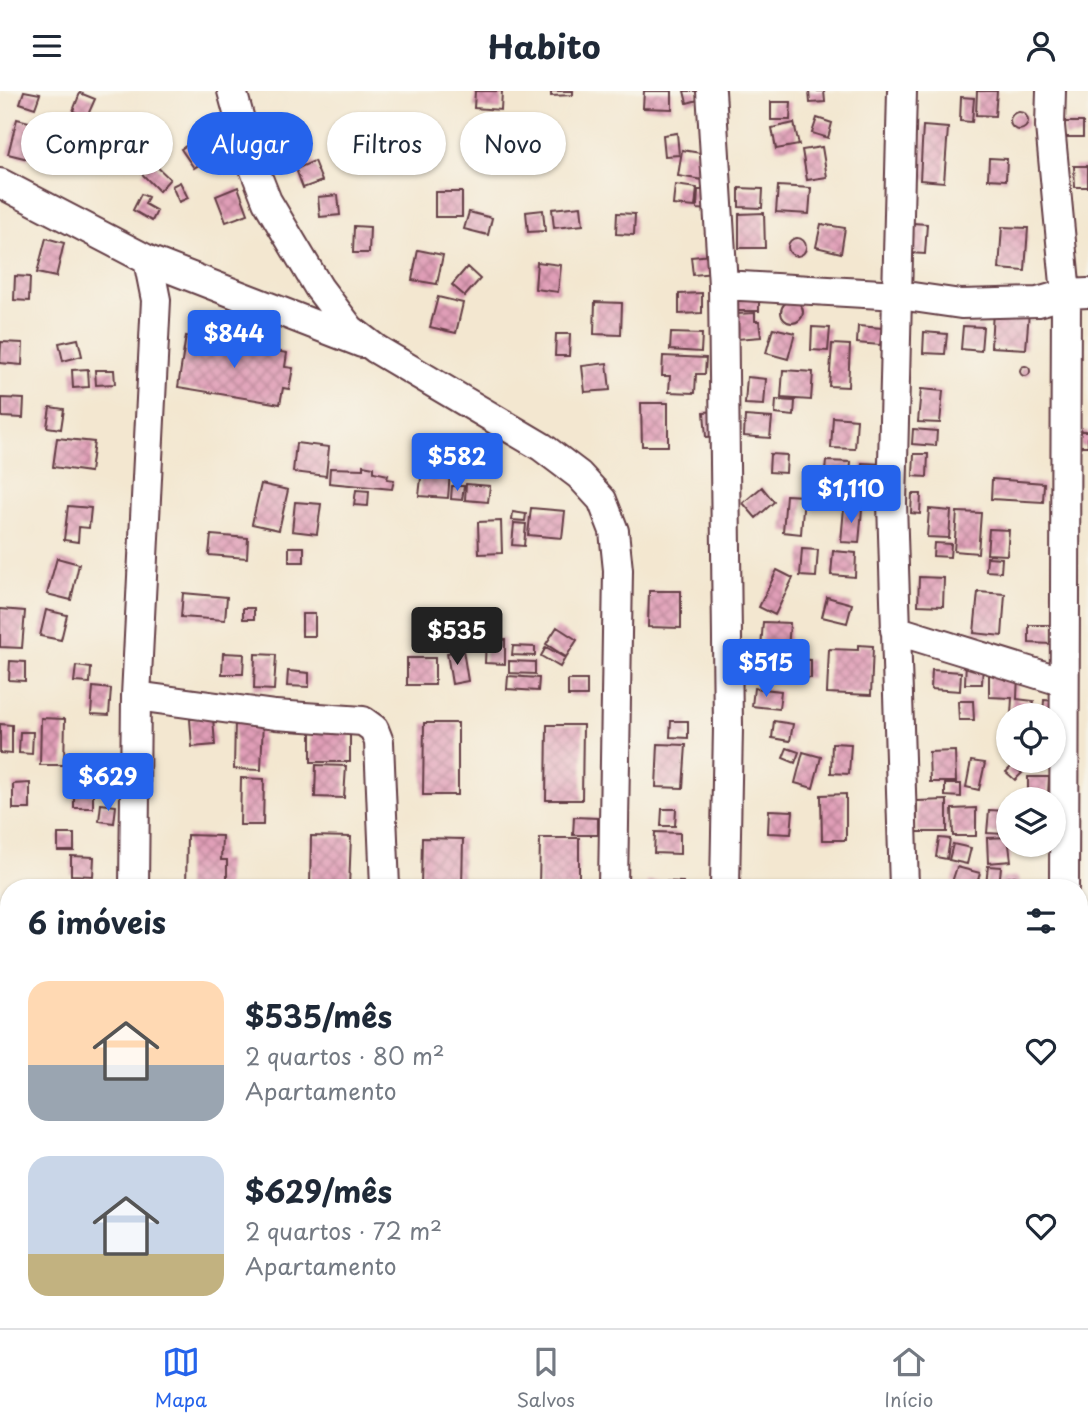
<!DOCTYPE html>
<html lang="pt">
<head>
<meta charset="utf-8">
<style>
	:root { --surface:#fff; --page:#f6f6f7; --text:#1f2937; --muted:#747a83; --line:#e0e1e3; --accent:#2563eb }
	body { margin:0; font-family:"Playpen Sans",sans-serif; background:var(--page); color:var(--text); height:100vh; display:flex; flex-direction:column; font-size:26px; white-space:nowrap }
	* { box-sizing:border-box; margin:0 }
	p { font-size:23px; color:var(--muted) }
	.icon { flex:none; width:38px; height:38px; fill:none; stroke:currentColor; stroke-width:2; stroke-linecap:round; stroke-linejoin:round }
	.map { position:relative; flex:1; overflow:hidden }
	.panel { position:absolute; left:0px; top:788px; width:1088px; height:450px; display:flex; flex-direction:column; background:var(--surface); border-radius:28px 28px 0 0; box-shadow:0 2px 5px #0004 }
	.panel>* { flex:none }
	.banner { position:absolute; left:21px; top:21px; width:700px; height:63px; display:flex; gap:14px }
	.buttons { position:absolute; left:996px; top:612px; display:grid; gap:14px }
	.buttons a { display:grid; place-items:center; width:70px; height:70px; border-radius:50%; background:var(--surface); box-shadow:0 2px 5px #0004; font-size:35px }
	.price { position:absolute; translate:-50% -60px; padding:0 16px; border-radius:7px; background:var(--accent); color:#fff; font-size:23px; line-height:46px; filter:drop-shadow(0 2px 4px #0008) }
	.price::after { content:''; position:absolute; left:50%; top:42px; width:21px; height:16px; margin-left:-10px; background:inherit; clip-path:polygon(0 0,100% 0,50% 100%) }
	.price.on { background:#222; color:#fff }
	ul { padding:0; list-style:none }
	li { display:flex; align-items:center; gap:21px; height:175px; padding:0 28px }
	li span { display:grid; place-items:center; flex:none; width:196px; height:140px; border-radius:21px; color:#555 }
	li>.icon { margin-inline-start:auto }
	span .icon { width:84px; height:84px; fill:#fffc; stroke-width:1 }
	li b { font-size:30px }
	h2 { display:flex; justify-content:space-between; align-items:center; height:84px; padding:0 28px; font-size:30px }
	.tag { padding:0 24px; border-radius:32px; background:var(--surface); box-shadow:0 2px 5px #0004; font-size:24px; line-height:63px }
	.tag.on { background:var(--accent); color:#fff }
	header { display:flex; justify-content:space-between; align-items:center; height:91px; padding:0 28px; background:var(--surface); font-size:32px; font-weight:700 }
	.dock { display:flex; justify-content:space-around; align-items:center; height:98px; border-top:2px solid var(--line); background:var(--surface); font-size:19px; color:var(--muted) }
	.dock a { display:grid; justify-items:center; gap:4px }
	.dock .on { color:var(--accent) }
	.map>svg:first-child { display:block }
</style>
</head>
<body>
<header><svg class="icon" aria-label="menu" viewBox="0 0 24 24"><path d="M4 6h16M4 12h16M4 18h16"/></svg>Habito<svg class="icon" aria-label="person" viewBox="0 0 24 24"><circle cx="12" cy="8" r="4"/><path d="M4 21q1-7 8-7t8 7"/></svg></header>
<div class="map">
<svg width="1088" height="1237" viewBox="0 0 1088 1237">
	<defs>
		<pattern id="building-cross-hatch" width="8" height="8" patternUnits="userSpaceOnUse" patternTransform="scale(1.75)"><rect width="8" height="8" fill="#e09eb7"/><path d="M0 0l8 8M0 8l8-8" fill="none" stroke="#b88095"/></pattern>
	</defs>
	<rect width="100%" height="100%" fill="#f7f3e8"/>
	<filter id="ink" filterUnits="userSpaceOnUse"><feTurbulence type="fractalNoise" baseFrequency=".0143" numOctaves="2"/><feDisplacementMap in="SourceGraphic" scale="14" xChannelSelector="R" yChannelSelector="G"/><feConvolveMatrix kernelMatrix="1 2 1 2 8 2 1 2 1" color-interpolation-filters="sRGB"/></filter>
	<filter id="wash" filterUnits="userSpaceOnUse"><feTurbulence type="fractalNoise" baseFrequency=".00686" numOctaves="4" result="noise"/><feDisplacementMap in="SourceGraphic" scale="28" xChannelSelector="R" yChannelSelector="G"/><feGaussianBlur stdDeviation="1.57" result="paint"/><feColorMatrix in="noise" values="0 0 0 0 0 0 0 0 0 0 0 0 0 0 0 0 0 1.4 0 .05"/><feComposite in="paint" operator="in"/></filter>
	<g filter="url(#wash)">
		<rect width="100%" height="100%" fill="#f3e7d0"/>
		<g id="blocks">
			<path fill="url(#building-cross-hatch)" d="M24 0 40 3 35 17 20 12Z
				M475 0H502L501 19 474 17Z
				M551 0H573V4L551 5Z
				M644 0H672V18L643 17Z
				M684 0H696L698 9 687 12Z
				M809 0H824L825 11 810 12Z
				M977 0H997L995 25 976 24Z
				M80 2 95 8 87 26 73 20Z
				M961 6 974 7 972 31 960 30Z
				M771 11H791L790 29H771Z
				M1010 30a9 9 0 1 1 18 0a9 9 0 1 1-18 0Z
				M297 27 302 46 282 51 278 32Z
				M817 27 832 32 828 47 812 42Z
				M17 28 37 33 28 68 8 63Z
				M49 30 70 37 58 79 36 72Z
				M1064 31H1083V46H1064Z
				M794 32 799 54 776 58 772 37Z
				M923 35 948 37 944 91 920 89Z
				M677 42 679 64 665 65 663 44Z
				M200 46 212 65 194 77 181 58Z
				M822 56 827 86 807 89 802 59Z
				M682 59 707 63 703 89 678 85Z
				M989 67 1007 68 1006 89 988 88Z
				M314 70 322 90 303 97 296 78Z
				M152 71 170 88 159 100 142 83Z
				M1074 75H1088V96H1075Z
				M180 91 188 107 179 111 172 95Z
				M675 94 697 97 695 116 673 114Z
				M778 95 811 97 809 123 776 121Z
				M238 96 248 123 226 131 216 105Z
				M739 97 763 98 762 117 739 116Z
				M698 99H713L711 119 697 118Z
				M435 101H462V126H435Z
				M141 103 148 106 145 113 157 120 152 130 133 119Z
				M338 104 340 124 320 126 318 106Z
				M581 115 583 134 554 137 552 118Z
				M543 119 545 140 528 141 526 121Z
				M469 121 492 127 488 144 464 138Z
				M617 122 635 123 634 144 616 143Z
				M764 122 765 157H739V123Z
				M912 132 927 133 925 163 910 162Z
				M821 133 845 137 841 162 816 156Z
				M354 135 370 136 369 162H353Z
				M1002 136 1028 137 1025 180 999 178Z
				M46 147 64 152 56 186 37 182Z
				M788 156a9 9 0 1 1 18 0a9 9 0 1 1-18 0Z
				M418 159 443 164 437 193 412 189Z
				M712 164 714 182 693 184 691 166Z
				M537 171 561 174 558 201 535 198Z
				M467 176 480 188 465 205 452 194Z
				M15 185 30 186 29 210 14 209Z
				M759 197V220H736L735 198Z
				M702 202V222L679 223V203Z
				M438 206 463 212 456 242 430 236Z
				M781 221a11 11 0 1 1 22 0a11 11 0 1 1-22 0Z
				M595 211 622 212 621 244 594 243Z
				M993 219 1029 221 1026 258 991 256Z
				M755 222V230H759L761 246 737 248 736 223Z
				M858 235 882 237 880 254 857 252Z
				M963 235 983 236 981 260 961 258Z
				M812 236 830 237 828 260 811 259Z
				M773 237 795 242 788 268 766 262Z
				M924 241 947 243 945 263 923 262Z
				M671 242 702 243 701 261 670 259Z
				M556 243H570L569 265H555Z
				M186 245 287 262 285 276 293 277 289 298 283 297 280 313 178 296Z
				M78 248 82 265 63 270 59 252Z
				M1 251 23 252 22 274 0 272Z
				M832 253 850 254 848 296 829 295Z
				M663 265 706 267 705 283H696L695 302 669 301 670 285H662Z
				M607 272 610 299 585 301 582 275Z
				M1020 280a5 5 0 1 1 10 0a5 5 0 1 1-10 0Z
				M88 278 89 296 73 297 72 279Z
				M95 279H114L115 293 96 294Z
				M783 279 813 281 811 309 781 307Z
				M747 286 766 288 764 314 745 313Z
				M921 298 943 300 940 332 918 331Z
				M2 307 24 308 23 327 2 326Z
				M776 309 795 310 794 325 775 323Z
				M641 312H668V355H642Z
				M50 316 64 318 61 338 47 336Z
				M717 320 720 345 706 346 704 321Z
				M745 325 772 327 770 347 744 345Z
				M833 326 857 328 855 358 831 357Z
				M913 338 937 340 936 355 912 353Z
				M1080 340H1088V355H1080Z
				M57 347 94 351 90 381 53 376Z
				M296 352 329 356 326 385 293 381Z
				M770 363 787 364 786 382 769 381Z
				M914 363H928L927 386 913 385Z
				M826 370 851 371 849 392 824 390Z
				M862 372 882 373V388L861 387Z
				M363 374 374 376V381L388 384 387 388 394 389 392 398 329 392 330 377 363 378Z
				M422 378 450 381 448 407 419 405Z
				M992 388 1044 392 1043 411 991 408Z
				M855 391 881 393 880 406 854 404Z
				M261 393 288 399 279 439 252 433Z
				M466 393 490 395 488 411 465 409Z
				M452 395H464L462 409 451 408Z
				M762 396 774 411 756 427 743 412Z
				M356 399 369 400 368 415 354 414Z
				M912 403H921L920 423 911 422Z
				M786 404 804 405 801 443 783 441Z
				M295 411 321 413 317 443 292 440Z
				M68 415 91 417 89 437 79 436 78 451 64 449Z
				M531 417 565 420 562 447 528 444Z
				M844 417 862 418 859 452 841 451Z
				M929 418 951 420 949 447 927 446Z
				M513 421 526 423 525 430 512 429Z
				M957 421 981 422 978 462 954 460Z
				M501 430 502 462 479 463 478 431Z
				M514 432 526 433 524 455 512 454Z
				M989 438 1009 439 1007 464 987 463Z
				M211 444 248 447 247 467 209 464Z
				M934 452 951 453 950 466 933 465Z
				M289 456H304V471H289Z
				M802 458 818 459 816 486 800 485Z
				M833 460 856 462 855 486 831 484Z
				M987 466 1002 467 1001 481 986 480Z
				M57 467 79 473 71 509 47 503Z
				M777 479 793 487 775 524 759 516Z
				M919 486 944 487 943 515 918 514Z
				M649 500H681V537L648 536Z
				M978 501 1005 503 1002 545 974 542Z
				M183 502 227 506 225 529 181 526Z
				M827 506 852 513 847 532 822 526Z
				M243 517H254V528H243Z
				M0 518 25 520 22 557 0 556Z
				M46 519 67 524 61 549 40 545Z
				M302 523H315V545H302Z
				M763 531 790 532 788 559 761 557Z
				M1029 534H1052V553L1029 552Z
				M557 536 577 549 566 566 546 553Z
				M486 548H505V573L485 572Z
				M858 554 873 555 871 604 827 602 829 558 858 559Z
				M513 555 535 556V565L512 564Z
				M546 556 565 567 560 576 541 565Z
				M463 559 468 590 452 593 447 562Z
				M223 562 244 563 243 583H222Z
				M255 563 276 564 274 599 254 598Z
				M407 567H435V594H407Z
				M789 568 811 569V587L788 586Z
				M10 570 25 571V590L9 589Z
				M509 570 535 571V583L509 582Z
				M966 570 983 571 982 593H965Z
				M76 575 91 577 90 592 74 591Z
				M932 579 961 581 960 600 931 598Z
				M288 580 309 582V596L287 595Z
				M989 581H1018L1017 608 1034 610 1032 625 1011 624 1012 607 989 606Z
				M508 585 539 587 538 600 507 598Z
				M568 589H587V605H568Z
				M93 596 111 598 109 624 91 623Z
				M754 597 781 600 779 618 752 615Z
				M1044 609 1056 610 1055 625H1043Z
				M958 610H973L974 629H959Z
				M213 626 215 654 192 656 190 628Z
				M41 627 65 628 64 674H40Z
				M235 629H263L261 679 234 678Z
				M671 630H688V647L670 646Z
				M774 630 793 633 790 650 772 647Z
				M424 632H458V704H423Z
				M0 633 12 634V663L0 662Z
				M311 633H350V671H311Z
				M547 634H583L582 709H546Z
				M20 641H33L32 663 19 662Z
				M832 652 851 653 849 683 831 682Z
				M658 653 686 654 683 697 656 696Z
				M787 657 799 661 795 672 783 667Z
				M955 660 956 691H930L929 661Z
				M803 661 821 666 813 697 795 692Z
				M971 670 985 672 979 699 966 696Z
				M316 674 346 675 344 707 315 706Z
				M1013 674 1022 682 1015 689 1006 681Z
				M1028 686H1049L1048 703H1028Z
				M241 687 264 688 263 734H240Z
				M30 692V718H13V693Z
				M945 693H961V706L945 705Z
				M74 697 93 698V717H74Z
				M846 703V749H822L821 704Z
				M947 709V741H917V710Z
				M101 713 116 715 114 732 99 730Z
				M976 717V745H953L952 718Z
				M662 718H676L675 735H661Z
				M769 719 793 720 791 743 768 742Z
				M989 719 1006 720 1004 743 987 742Z
				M574 726 598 727V744H573Z
				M655 741 680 742V763L654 762Z
				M58 743H74V760H58Z
				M187 744 222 745 221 769H227V796H186Z
				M311 745 351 746 349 796H310Z
				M1008 746 1011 770 988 772 987 747Z
				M422 747 463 748 462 796H421Z
				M540 747H579V796H539Z
				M939 747 950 748 947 768 936 766Z
				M953 753 971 757 967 773 949 769Z
				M71 765 94 766 93 785 71 784Z
				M988 775 1001 776 999 795 986 794Z
				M957 776 980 782 976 796 952 791Z
				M1014 785 1018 787 1022 796H1000L1002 788Z
				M647 790 683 791V796H647Z
				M0 902H9V940L0 939Z
				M1080 1000H1088V1016L1080 1017Z
				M7 1097H9V1137H5Z
				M740 1229 768 1231V1237H740Z"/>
		</g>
	</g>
	<g filter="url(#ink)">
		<use href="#blocks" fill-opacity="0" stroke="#633d44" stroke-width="2"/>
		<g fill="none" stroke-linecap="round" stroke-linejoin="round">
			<g stroke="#633d44" stroke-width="32">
				<path id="minor" d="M232 0 252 72 267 110 319 197 350 238 376 258 542 356 579 384 602 409 614 440 618 479 613 796
					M711 0 723 194 728 636 725 796
					M902 0 892 412 904 796
					M1051 0 1050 35 1066 203 1064 796
					M0 92 148 169 362 252
					M723 194 899 204 961 213 1038 211 1066 203 1088 202
					M895 539 1064 591
					M136 605 275 624 363 630 374 638 379 651 385 796
					M134 796 136 605 156 209 148 169
					M0 1080 9 1081
					M854 1228 883 1237
					M1066 1228V1237
					M292 1237V1228
					M602 1237V1228
					M728 1237V1228
					M903 1237V1228"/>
			</g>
			<use href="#minor" stroke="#fff" stroke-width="28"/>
		</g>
	</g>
</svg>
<div class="buttons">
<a><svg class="icon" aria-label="locate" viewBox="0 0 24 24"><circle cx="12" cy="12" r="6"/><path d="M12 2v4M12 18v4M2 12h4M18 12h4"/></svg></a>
<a><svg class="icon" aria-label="layers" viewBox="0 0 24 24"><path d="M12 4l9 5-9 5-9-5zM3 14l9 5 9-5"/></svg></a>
</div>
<b class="price" style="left:234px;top:279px">$844</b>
<b class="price" style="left:457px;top:402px">$582</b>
<b class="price" style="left:851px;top:434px">$1,110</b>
<b class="price on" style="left:457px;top:576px">$535</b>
<b class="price" style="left:766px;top:608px">$515</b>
<b class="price" style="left:108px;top:722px">$629</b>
<div class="banner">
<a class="tag">Comprar</a>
<a class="tag on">Alugar</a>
<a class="tag">Filtros</a>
<a class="tag">Novo</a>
</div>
<section class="panel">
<h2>6 imóveis<svg class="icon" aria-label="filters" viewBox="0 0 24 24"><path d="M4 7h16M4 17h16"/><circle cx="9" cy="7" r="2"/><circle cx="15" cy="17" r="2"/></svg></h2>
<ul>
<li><span style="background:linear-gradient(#ffd9b3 60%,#9aa5b1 0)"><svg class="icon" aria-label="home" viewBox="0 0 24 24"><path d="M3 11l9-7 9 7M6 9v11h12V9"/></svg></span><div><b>$535/mês</b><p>2 quartos · 80 m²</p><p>Apartamento</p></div><svg class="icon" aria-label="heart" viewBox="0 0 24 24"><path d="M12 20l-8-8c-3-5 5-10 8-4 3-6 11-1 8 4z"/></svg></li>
<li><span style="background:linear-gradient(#c9d6e8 70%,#c2b280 0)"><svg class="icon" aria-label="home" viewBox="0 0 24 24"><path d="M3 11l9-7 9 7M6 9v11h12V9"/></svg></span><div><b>$629/mês</b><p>2 quartos · 72 m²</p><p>Apartamento</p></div><svg class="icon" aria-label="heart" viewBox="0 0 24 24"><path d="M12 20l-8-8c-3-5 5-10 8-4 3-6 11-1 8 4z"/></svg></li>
</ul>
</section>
</div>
<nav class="dock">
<a class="on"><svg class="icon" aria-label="map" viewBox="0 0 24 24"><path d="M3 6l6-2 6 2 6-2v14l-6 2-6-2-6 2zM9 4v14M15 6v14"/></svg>Mapa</a>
<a><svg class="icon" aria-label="saved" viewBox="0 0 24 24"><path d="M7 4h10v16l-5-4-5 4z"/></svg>Salvos</a>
<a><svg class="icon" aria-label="home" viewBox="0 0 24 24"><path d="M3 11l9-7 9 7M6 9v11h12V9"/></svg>Início</a>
</nav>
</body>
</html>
